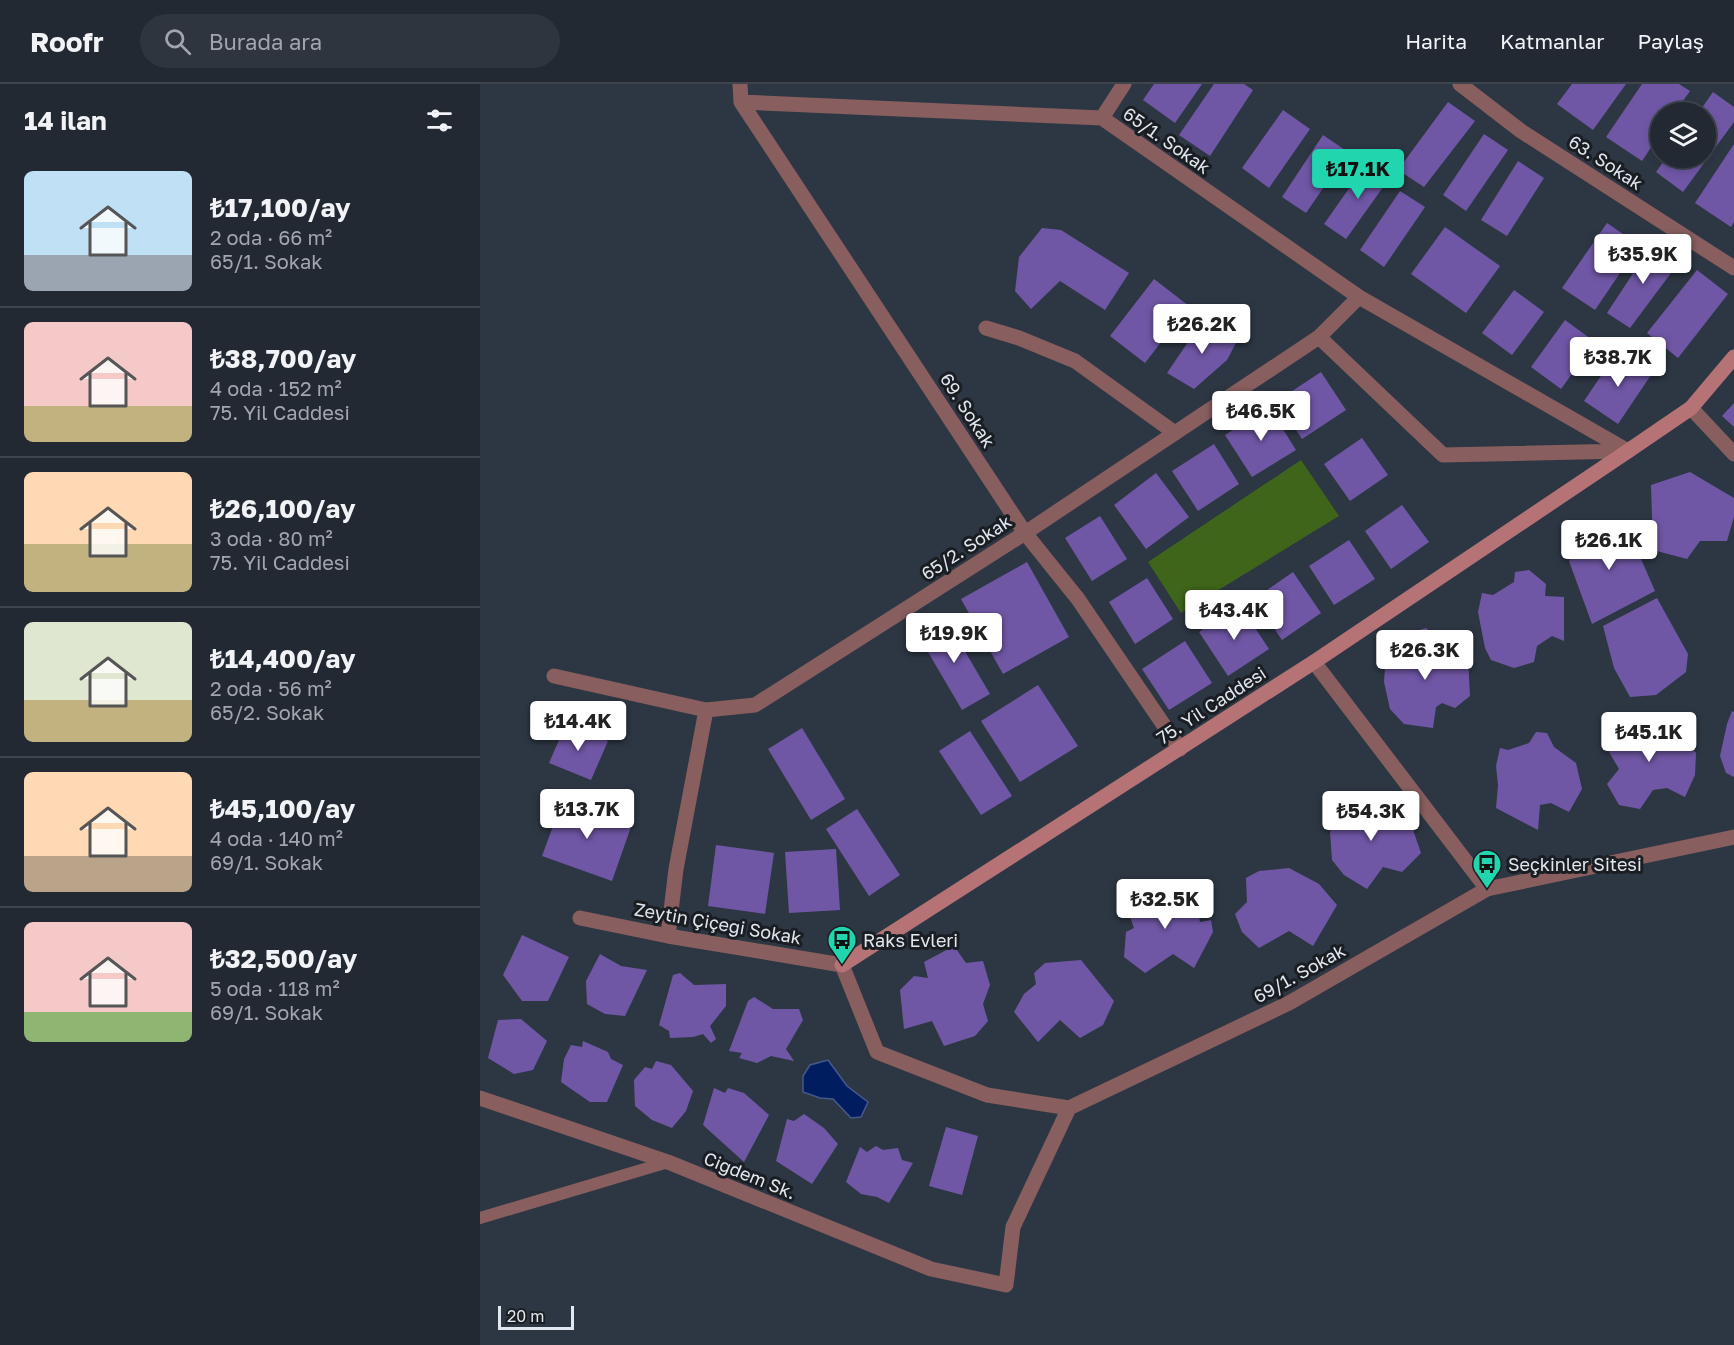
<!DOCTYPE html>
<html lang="tr">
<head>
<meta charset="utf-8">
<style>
	:root { --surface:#222932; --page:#2e353e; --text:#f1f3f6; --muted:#a2a6ac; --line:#3f454d; --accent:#21d5af }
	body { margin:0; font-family:"Golos Text",sans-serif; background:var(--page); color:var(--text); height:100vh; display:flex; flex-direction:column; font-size:22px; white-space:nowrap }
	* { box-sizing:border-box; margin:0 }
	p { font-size:20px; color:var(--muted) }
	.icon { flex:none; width:33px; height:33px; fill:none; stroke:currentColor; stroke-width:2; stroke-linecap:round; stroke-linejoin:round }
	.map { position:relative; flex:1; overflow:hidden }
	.details { display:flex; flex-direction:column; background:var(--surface); width:480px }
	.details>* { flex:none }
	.controls { position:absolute; left:1170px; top:18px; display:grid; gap:12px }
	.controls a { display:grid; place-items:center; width:66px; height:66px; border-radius:50%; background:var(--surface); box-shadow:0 3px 9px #0003,0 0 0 2px var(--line); font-size:30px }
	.scale { position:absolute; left:18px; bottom:15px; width:76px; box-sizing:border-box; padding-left:6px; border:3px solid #e1e7ef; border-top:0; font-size:16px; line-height:21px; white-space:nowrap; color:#e1e7ef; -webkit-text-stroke:4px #1a1e23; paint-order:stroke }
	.price { position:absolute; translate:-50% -51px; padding:0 14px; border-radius:6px; background:#fff; color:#222; font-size:20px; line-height:39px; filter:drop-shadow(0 2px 3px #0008) }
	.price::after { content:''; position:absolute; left:50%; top:36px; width:18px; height:14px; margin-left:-9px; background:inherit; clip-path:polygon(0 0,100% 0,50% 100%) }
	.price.active { background:var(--accent); color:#111 }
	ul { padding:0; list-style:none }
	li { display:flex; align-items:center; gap:18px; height:150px; padding:0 24px }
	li+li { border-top:2px solid var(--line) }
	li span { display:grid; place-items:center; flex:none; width:168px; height:120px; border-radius:9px; color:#555 }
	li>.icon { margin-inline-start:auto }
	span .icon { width:72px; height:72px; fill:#fffc; stroke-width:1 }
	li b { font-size:26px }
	h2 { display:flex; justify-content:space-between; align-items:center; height:72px; padding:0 24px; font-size:26px }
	header { display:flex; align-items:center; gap:36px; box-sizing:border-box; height:84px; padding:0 30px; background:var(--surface); border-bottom:2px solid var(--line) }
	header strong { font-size:28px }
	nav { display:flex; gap:33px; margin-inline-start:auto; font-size:21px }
	.search { width:420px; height:54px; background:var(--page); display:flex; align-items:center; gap:15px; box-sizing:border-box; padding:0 21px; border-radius:33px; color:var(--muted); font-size:22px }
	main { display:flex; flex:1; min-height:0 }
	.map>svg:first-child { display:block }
</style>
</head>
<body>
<header>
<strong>Roofr</strong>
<div class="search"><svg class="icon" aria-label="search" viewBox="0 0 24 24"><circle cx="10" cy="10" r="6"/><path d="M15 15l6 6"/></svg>Burada ara</div>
<nav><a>Harita</a><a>Katmanlar</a><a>Paylaş</a></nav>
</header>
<main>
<section class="details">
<h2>14 ilan<svg class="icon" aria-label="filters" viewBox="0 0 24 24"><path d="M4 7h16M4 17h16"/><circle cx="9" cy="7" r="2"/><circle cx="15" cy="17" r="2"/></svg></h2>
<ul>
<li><span style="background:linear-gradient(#bfe0f5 70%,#9aa5b1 0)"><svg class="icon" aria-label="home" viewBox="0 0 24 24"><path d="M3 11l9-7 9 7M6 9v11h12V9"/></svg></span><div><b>₺17,100/ay</b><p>2 oda · 66 m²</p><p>65/1. Sokak</p></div></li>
<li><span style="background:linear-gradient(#f6c9c9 70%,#c2b280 0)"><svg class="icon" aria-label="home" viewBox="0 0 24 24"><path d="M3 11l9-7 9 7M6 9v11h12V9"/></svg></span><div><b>₺38,700/ay</b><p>4 oda · 152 m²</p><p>75. Yil Caddesi</p></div></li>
<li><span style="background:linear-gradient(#ffd9b3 60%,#c2b280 0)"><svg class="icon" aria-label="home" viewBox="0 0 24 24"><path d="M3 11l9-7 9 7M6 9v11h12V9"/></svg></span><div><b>₺26,100/ay</b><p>3 oda · 80 m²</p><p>75. Yil Caddesi</p></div></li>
<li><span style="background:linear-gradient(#dfe7d0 65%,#c2b280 0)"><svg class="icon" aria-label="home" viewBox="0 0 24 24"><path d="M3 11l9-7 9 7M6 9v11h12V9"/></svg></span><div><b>₺14,400/ay</b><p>2 oda · 56 m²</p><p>65/2. Sokak</p></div></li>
<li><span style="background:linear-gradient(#ffd9b3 70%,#b9a48a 0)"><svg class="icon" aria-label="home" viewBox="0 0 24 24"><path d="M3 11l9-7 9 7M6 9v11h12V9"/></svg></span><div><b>₺45,100/ay</b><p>4 oda · 140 m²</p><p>69/1. Sokak</p></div></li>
<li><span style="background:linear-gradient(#f6c9c9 75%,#8fb573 0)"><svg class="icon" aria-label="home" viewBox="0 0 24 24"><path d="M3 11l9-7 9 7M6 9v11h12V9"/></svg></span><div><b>₺32,500/ay</b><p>5 oda · 118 m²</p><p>69/1. Sokak</p></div></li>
</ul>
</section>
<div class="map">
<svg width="1254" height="1261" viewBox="0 0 1254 1261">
	<rect width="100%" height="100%" fill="#2d3743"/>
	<path fill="#3e651a" d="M821 376 859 432 701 529 668 478Z"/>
	<path fill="#001d60" stroke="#445a8b" stroke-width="1.5" d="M348 976 367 1002 388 1018 381 1033 371 1034 353 1015 340 1014 323 1008V992L330 981Z"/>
	<path fill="#7057a6" d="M674 0H722L695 39 663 16Z
		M734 0H764L773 6 730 72 699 51Z
		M1092 0H1146L1113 46 1077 20Z
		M1162 0H1199L1210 7 1195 28H1180V50L1162 77 1126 53Z
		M1233 8 1254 23V38L1203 108 1176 88 1186 74H1226V28H1219Z
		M968 18 995 37 944 103 918 86Z
		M803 26 830 45 789 104 762 84Z
		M1004 50 1028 66 986 127 963 111Z
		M843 51 868 68 826 129 802 113Z
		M1254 60V138L1251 143 1215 119Z
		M889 76 911 92 866 155 844 140Z
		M1038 77 1064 94 1027 152 1001 136Z
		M920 107 945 123 904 183 880 166Z
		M1127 139 1159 161 1115 226 1082 204Z
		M965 143 1020 182 986 229 931 190Z
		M562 144 581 146 649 189 625 226 580 197 551 225 535 207 539 173Z
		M1173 159 1200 177 1150 244 1127 229Z
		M1217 186 1248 210 1198 274 1167 249Z
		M674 195 709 222 665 279 630 252Z
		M1034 206 1064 228 1032 271 1002 249Z
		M723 236 757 257 747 276 714 305 687 289Z
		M1085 236 1115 258 1081 305 1051 283Z
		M1137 268 1171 291 1138 340 1104 317Z
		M841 288 866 326 822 355 797 317Z
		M1254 319V343L1242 332Z
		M789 323 816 366 772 393 745 351Z
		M882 354 908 391 870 417 844 380Z
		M734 360 759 400 718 427 692 387Z
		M1210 388 1254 414V433L1247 457H1220L1207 475 1173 466 1171 401Z
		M676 389 709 433 666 465 634 421Z
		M922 421 949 458 911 485 885 447Z
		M620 432 647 475 612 497 585 454Z
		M1128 439 1151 452 1175 507 1112 540 1089 477 1099 451Z
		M869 456 895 495 854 521 829 482Z
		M547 478 589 553 523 590 481 515Z
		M1049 486 1066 500 1065 512 1084 513V557L1072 552 1057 562 1054 578 1034 584 1011 576 1005 564 998 528 1002 509 1013 511 1034 498 1035 488Z
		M813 488 841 529 802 556 774 515Z
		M667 494 693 535 655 560 629 518Z
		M1177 514 1208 570 1206 588 1176 611 1150 613 1134 584 1123 542Z
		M760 521 789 565 748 592 719 548Z
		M466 535 510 610 482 626 438 551Z
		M946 544 963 559 964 576 981 566 988 575 990 612 975 624 962 619 956 623 953 644 924 640 910 625 904 598 906 569 914 572 937 561 939 546Z
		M705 557 732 599 689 626 662 585Z
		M558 601 598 662 540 698 501 637Z
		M1252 627 1254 628V693L1246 689 1240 672 1247 640Z
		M1177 639 1203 654 1216 669 1215 691 1205 713 1187 704 1173 706 1160 725 1139 721 1127 700 1139 685 1125 661 1132 647 1143 650 1152 641Z
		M86 640 128 657 111 696 69 679Z
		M322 644 365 715 331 736 288 665Z
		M490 647 532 712 501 731 459 667Z
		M1056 648 1067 649 1074 663 1096 679 1102 705 1089 728 1071 719 1060 721 1058 746 1016 724 1018 701 1016 682 1020 664 1028 666 1049 659Z
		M83 715 152 740 132 797 62 772Z
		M896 717 931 740 941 769 922 788 903 783 887 805 864 791 852 776 850 748 858 725Z
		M377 725 420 791 389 812 346 745Z
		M236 761 294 769 285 830 228 822Z
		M356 765 360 826 309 829 305 768Z
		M809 784 839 800 857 821 833 862 809 847 779 864 762 848 755 830 767 818 766 794 779 787Z
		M688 803 717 822 720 838 731 836 733 848 714 884 693 870 665 889 644 873 646 848 654 844 647 825 660 809Z
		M42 851 89 873 68 917H42L23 891Z
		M474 862 486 879 503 877 510 901 503 920 508 937 495 952 464 962 452 937 424 945 420 906 434 892 448 894 444 878Z
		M120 870 141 882 167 886 145 932 125 930 107 920 106 897Z
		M601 876 634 917 623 941 600 954 580 936 558 958 534 928 544 910 556 900 554 889 565 879Z
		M200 889 214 901 246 900V922L230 942 236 955 231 959 223 950 213 953 190 954 189 947 179 941 193 891Z
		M274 913 293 925H319L323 936 306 965 314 977 291 972 277 979 259 974 262 969 249 967 268 917Z
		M41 935 67 957 53 986 34 990 8 974 18 936Z
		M103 957 128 968 131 975 143 981 127 1018H110L81 998 84 975 91 961 102 963Z
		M176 977 191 981 213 1007 206 1027 192 1044 172 1036 155 1022 154 996 165 983 172 985Z
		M234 1004 245 1009 248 1004 264 1009 289 1031 264 1078 223 1041Z
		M324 1030 344 1044 358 1060 332 1100 296 1077 307 1035 314 1037Z
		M466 1043 498 1052 482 1111 449 1102Z
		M396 1062 403 1066 418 1064 422 1076 433 1079 409 1119 397 1113 381 1110 366 1098 380 1063 387 1068Z"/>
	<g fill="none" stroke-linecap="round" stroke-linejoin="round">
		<path stroke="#885e5f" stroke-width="12" d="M0 1134 188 1078"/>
		<path stroke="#885e5f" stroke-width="15" d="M260 0 261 18 545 449 598 515 700 665
			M980 0 1041 47 1254 184
			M261 18 622 34 879 213 1148 367
			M622 34 644 0
			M506 244 539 254 595 277 695 349
			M839 253 963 371 1146 367
			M1211 324 1254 370
			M834 578 1007 805
			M74 592 226 626 275 621 545 449 839 253 879 213
			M100 834 188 852 362 881 397 968 507 1011 589 1024
			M188 852 196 785 226 626
			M0 1014 188 1078 451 1185 526 1201 533 1143 589 1024 809 919 1007 805 1254 753"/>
		<path stroke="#b57376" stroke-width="15" d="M362 881 834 578 1148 367 1211 324 1254 273"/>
	</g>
	<defs>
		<g id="bus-pin" transform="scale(1.5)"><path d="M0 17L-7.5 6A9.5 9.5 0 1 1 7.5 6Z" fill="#21d5af" stroke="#1a1e23"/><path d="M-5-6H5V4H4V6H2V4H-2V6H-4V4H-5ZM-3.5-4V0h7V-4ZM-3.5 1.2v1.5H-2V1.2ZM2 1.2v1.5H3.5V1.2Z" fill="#111"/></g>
	</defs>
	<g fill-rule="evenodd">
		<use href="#bus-pin" x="1007" y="780"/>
		<use href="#bus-pin" x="362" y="856"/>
	</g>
	<g text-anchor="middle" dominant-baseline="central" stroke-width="6" stroke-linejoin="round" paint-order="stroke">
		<g font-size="18" fill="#e1e7ef" stroke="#1a1e23">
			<text transform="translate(687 56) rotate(35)">65/1. Sokak</text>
			<text transform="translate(1126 78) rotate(33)">63. Sokak</text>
			<text transform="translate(488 326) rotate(57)">69. Sokak</text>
			<text transform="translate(486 463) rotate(-33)">65/2. Sokak</text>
			<text transform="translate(731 621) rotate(-33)">75. Yil Caddesi</text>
			<text transform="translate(238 839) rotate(10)">Zeytin Çiçeği Sokak</text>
			<text transform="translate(819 889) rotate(-29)">69/1. Sokak</text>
			<text transform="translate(270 1091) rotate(22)">Cigdem Sk.</text>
		</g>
		<g font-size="18" fill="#e1e7ef" stroke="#1a1e23" text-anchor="start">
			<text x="1028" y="780">Seçkinler Sitesi</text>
			<text x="383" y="856">Raks Evleri</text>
		</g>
	</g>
</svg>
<div class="controls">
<a><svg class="icon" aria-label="layers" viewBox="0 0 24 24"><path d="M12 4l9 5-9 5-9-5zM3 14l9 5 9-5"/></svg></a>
</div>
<div class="scale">20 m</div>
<b class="price active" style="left:878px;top:116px">₺17.1K</b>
<b class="price" style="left:1163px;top:201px">₺35.9K</b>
<b class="price" style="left:722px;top:271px">₺26.2K</b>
<b class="price" style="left:1138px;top:304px">₺38.7K</b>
<b class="price" style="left:781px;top:358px">₺46.5K</b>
<b class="price" style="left:1129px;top:487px">₺26.1K</b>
<b class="price" style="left:754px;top:557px">₺43.4K</b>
<b class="price" style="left:474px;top:580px">₺19.9K</b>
<b class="price" style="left:945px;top:597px">₺26.3K</b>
<b class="price" style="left:98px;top:668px">₺14.4K</b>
<b class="price" style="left:1169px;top:679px">₺45.1K</b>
<b class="price" style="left:107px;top:756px">₺13.7K</b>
<b class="price" style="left:891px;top:758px">₺54.3K</b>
<b class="price" style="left:685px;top:846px">₺32.5K</b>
</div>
</main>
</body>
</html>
